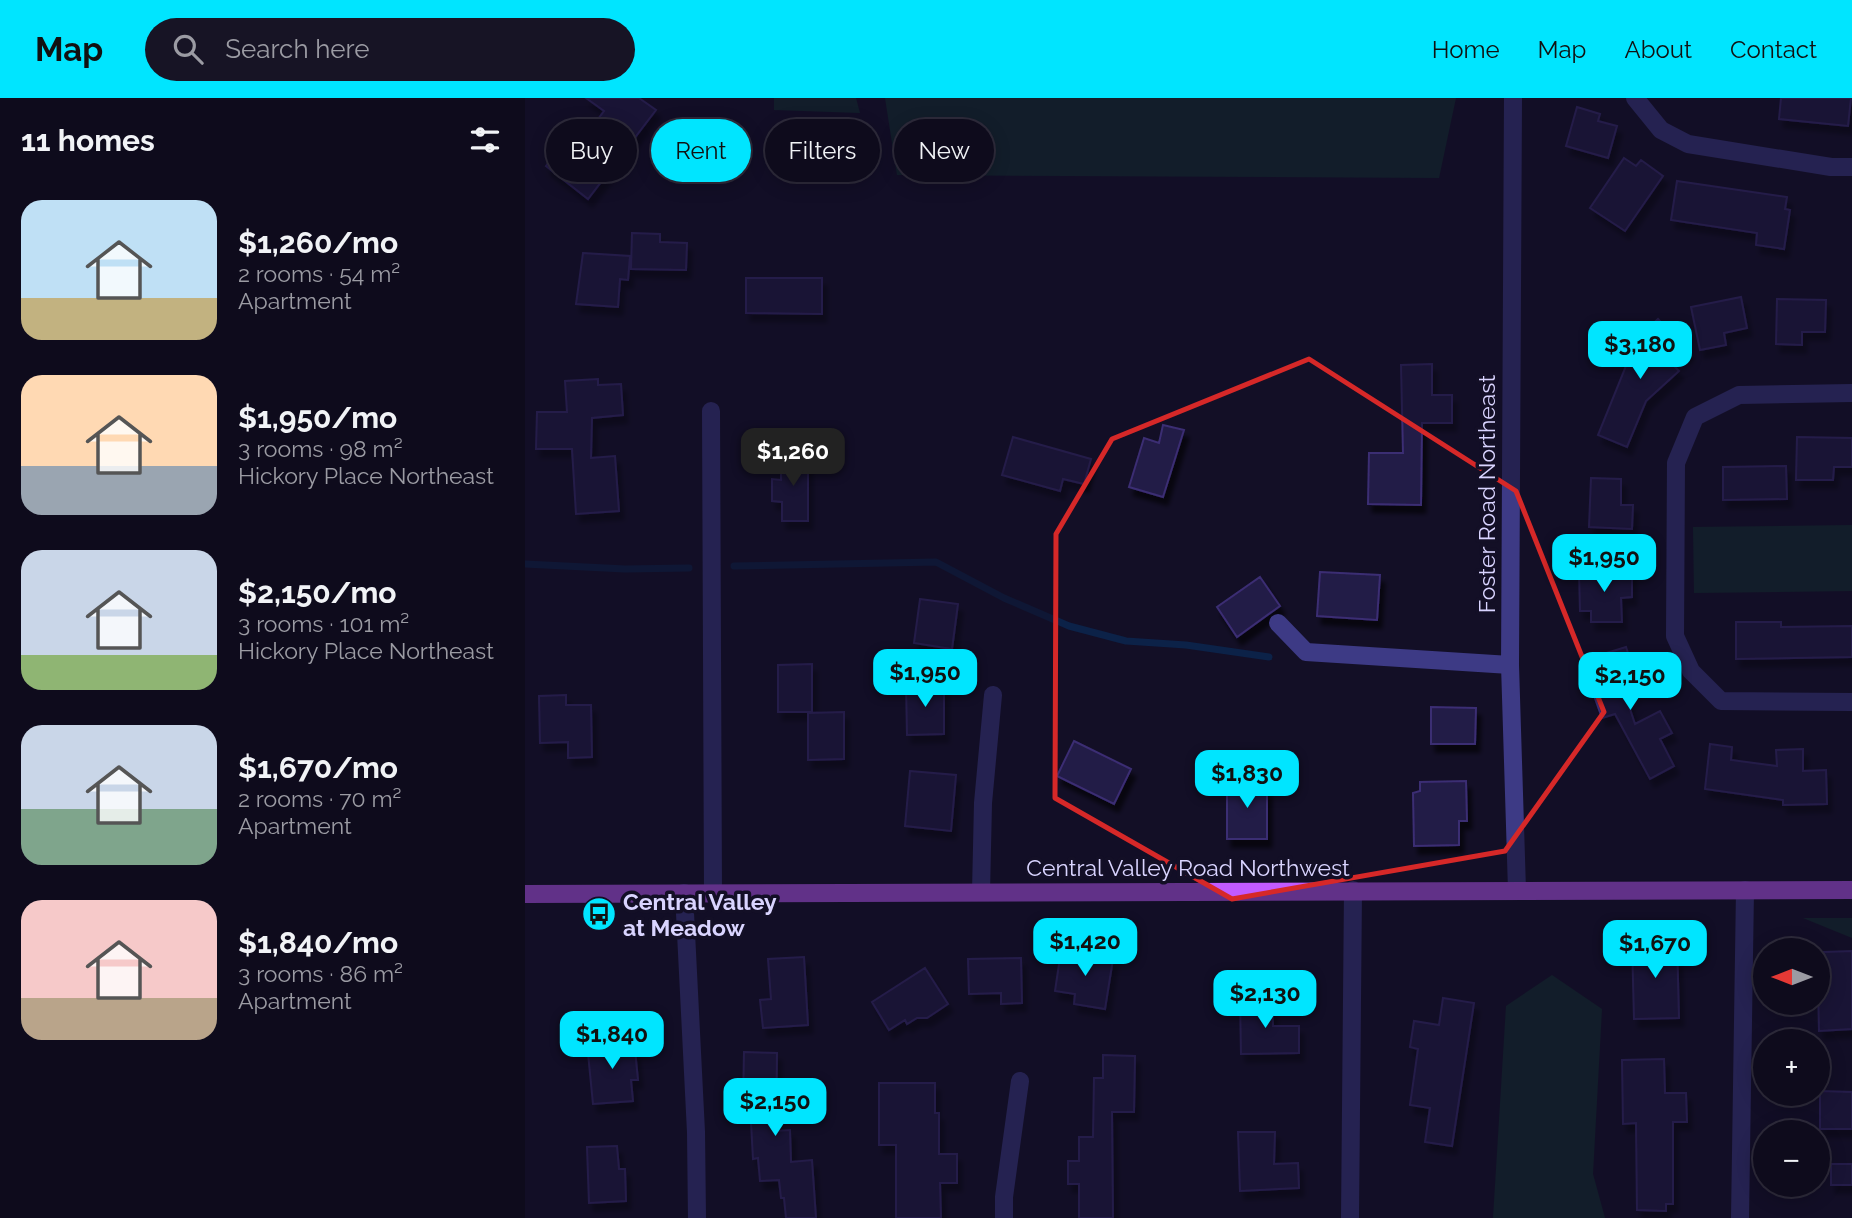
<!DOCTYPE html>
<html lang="en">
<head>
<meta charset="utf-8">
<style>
	:root { --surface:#0e0b1c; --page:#171425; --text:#f1f3f6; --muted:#9b9ba3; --line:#2e2b3b; --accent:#00e5ff }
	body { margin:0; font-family:Raleway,sans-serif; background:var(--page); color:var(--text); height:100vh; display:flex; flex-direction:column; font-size:26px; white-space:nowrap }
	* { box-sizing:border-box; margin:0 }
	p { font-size:23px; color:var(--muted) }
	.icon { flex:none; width:38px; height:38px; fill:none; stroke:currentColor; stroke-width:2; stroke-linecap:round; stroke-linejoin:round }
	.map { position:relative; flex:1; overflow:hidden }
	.details { display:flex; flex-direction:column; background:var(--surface); width:525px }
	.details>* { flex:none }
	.banner { position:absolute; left:21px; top:21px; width:665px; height:63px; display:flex; gap:14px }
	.needle { width:46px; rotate:270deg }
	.controls { position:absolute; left:1228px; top:840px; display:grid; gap:14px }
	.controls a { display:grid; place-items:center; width:77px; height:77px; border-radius:50%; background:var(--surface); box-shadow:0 4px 18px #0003,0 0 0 2px var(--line); font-size:35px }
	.price { position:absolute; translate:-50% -60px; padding:0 16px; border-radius:14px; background:var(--accent); color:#111; font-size:23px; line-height:46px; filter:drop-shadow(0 2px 4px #0008) }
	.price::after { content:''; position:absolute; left:50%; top:42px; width:21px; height:16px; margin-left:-10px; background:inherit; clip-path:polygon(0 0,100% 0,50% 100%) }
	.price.current { background:#222; color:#fff }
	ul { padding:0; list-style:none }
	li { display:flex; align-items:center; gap:21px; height:175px; padding:0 21px }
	li span { display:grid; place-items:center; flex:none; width:196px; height:140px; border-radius:21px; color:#555 }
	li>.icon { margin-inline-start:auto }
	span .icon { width:84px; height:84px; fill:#fffc; stroke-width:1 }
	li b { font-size:30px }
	h2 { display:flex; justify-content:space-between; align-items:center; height:84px; padding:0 21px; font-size:30px }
	.pill { padding:0 24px; border-radius:32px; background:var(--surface); box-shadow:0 4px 18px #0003,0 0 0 2px var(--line); font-size:24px; line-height:63px }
	.pill.current { background:var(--accent); color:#111 }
	header { display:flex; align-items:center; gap:42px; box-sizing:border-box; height:98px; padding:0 35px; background:var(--accent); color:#111 }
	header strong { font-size:33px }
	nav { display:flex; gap:38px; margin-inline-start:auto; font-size:24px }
	.search { width:490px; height:63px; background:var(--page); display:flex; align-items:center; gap:18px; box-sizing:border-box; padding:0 24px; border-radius:38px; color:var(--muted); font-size:26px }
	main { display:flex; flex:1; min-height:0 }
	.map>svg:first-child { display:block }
</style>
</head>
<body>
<header>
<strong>Map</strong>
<div class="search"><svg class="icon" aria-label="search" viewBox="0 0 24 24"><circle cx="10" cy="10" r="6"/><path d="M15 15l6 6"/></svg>Search here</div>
<nav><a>Home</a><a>Map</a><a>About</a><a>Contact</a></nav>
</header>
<main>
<section class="details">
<h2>11 homes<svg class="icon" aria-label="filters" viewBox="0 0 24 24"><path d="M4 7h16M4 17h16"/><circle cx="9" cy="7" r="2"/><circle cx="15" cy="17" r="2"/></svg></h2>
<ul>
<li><span style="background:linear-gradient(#bfe0f5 70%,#c2b280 0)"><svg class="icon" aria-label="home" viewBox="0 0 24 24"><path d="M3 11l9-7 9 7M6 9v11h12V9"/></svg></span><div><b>$1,260/mo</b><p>2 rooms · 54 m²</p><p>Apartment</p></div></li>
<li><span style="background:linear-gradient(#ffd9b3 65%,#9aa5b1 0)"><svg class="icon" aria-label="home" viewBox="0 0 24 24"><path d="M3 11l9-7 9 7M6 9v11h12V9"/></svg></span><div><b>$1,950/mo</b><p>3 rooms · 98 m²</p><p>Hickory Place Northeast</p></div></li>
<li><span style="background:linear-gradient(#c9d6e8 75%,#8fb573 0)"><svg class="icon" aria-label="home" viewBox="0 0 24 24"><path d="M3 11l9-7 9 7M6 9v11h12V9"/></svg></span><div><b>$2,150/mo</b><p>3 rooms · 101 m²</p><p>Hickory Place Northeast</p></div></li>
<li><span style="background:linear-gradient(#c9d6e8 60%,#7fa58c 0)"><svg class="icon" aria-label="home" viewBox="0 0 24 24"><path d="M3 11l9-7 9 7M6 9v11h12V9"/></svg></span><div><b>$1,670/mo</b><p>2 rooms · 70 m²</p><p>Apartment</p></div></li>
<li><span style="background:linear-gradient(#f6c9c9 70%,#b9a48a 0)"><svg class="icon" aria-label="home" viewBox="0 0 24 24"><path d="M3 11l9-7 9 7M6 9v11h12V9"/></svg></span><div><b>$1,840/mo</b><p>3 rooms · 86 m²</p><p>Apartment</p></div></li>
</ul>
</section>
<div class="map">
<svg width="1327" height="1120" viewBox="0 0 1327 1120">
	<defs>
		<filter id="shadow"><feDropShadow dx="4.5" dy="8" stdDeviation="2" flood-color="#0009"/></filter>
	</defs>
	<rect width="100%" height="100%" fill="#130f26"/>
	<path fill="#12302f" d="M249 0H331L335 15 249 12Z
		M360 0H931L914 80 372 77Z
		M1327 427V493L1169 495 1168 429Z
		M1278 820H1327V840Z
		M1027 877 1077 911 1068 1076 1080 1120H968L981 908Z"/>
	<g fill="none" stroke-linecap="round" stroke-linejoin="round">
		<path stroke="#0c2248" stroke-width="7" d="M0 466 100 471 164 470
			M209 468 411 464 479 500 544 528 601 543 661 547 744 559"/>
	</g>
	<path fill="#241b47" stroke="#3b2d73" stroke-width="2" filter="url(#shadow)" d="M61 0H114L131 12 63 101 21 68 46 36 56 44 79 13Z
		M1256 0H1326L1323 28 1254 21Z
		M1052 9 1075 16 1073 23 1092 28 1083 60 1041 48Z
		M1099 60 1111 68 1116 62 1138 78 1100 133 1065 110Z
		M1152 83 1262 99 1260 111 1265 112 1259 151 1231 147 1232 135 1146 122Z
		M107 135 135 136V144L162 145 161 172 106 171Z
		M58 155 105 158 103 182 95 181 93 209 51 206Z
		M221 180H297V216L221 215Z
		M1216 199 1222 230 1199 235 1201 247 1175 252 1166 209Z
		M1252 201 1301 202 1300 234H1277V247L1251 246Z
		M1133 221 1163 254 1140 259 1154 273 1121 303 1102 349 1073 337 1101 268 1093 259Z
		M907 266V297H927V325H897L896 407 843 406 844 355H878L876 267Z
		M73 281V287L96 286 98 317 67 320 66 360 90 358 94 413 51 416 47 351H11L12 314H42L40 283Z
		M638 327 659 332 638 399 604 389 619 340 634 345Z
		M488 339 566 361 559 386 538 381 535 393 477 377Z
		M1272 339 1327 340V369H1309L1308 382H1271Z
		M256 356H283V423H257V404L247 403V381L256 382Z
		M1261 368 1262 401 1198 402V369Z
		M1066 380 1096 381V407H1108L1107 431 1064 429Z
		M795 474 855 477 852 522 792 518Z
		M1054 474H1107V499L1096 500 1097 524H1066V513H1055Z
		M735 479 755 508 712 539 692 509Z
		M395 501 433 506 427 551 389 545Z
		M1211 524H1256V529L1327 528V559L1211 561Z
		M1101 549 1110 576 1095 581 1110 626 1135 613 1147 635 1135 641 1149 668 1125 681 1090 616 1077 620 1061 575 1079 569 1075 557Z
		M287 566V614H253V567Z
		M419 585V636L382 637 381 586Z
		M41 597V607H66L67 659 43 660V644L15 645 14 598Z
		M906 609 951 610 950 646H906Z
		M319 614V661L283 662V615Z
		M549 643 606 671 589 706 532 678Z
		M1185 646 1207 649 1206 662 1252 668 1251 652 1278 651V673L1301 672 1302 706 1258 707V702L1180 691Z
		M385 673 431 677 426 733 380 728Z
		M702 683H742V741H702Z
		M941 683 942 723H934V747L889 748 888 695 895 693V684Z
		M1152 843 1154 920 1109 921 1107 844Z
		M536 853 588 861 580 911 549 906 550 896 530 893Z
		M1327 853V931L1294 933 1293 888H1300L1299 854Z
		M279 859 283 927 238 930 235 902 246 901 243 861Z
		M496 860 497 905 476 906V895L444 896 443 861Z
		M400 870 423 906 402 920H392L382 926 380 922 364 932 347 904Z
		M918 900 949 905 927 1048 900 1044 905 1010 885 1007 893 951 885 949 889 923 914 927Z
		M715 901H747L748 928H774V955L716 956Z
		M102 942 103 953 110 952 113 982H106L108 1003 68 1006 62 945Z
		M219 954 252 955 251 1033 265 1032 266 1064 287 1062 291 1120H261L259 1100H256L254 1082 235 1083 233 1060 228 1061 225 1006 218 1005Z
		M578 957 610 958 609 1014H587L588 1120H554V1086H543V1063H554V1039H568L569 980H578Z
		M1139 961 1140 995H1161L1162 1024H1148V1106H1141V1113L1112 1112 1111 1025 1098 1026 1097 962Z
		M354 985H410V1015H414V1056H432V1085H415L416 1120H371V1047H354Z
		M1295 993 1327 994V1031H1295Z
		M713 1034H750L749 1066 773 1065 774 1090 715 1093Z
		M92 1048 94 1071H100L101 1103 64 1105 62 1049Z
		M1306 1066H1327V1087H1306Z"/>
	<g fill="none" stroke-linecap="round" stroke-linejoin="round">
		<path stroke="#3d3a85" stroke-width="18" d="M988 0 985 567 992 792
			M1110 0 1136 32 1163 46 1306 69H1327
			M1327 295 1214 297 1170 319 1151 365 1150 538 1166 573 1196 603 1327 604
			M186 313 188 795
			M753 525 781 554 985 567
			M456 794 458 705 468 597
			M159 795 171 1034 172 1120
			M479 1120V1099L495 983
			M825 1120 828 792
			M1215 1120 1220 792"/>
		<path stroke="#c25bff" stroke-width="18" d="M0 796 1327 792"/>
	</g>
	<path d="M0 0H1327V1120H0ZM784 261 991 393 1079 614 980 753 707 801 530 700 531 436 587 341Z" fill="#130f26" fill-opacity=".55" fill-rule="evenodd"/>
	<path fill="none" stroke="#d62828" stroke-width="5" stroke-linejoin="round" d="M784 261 991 393 1079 614 980 753 707 801 530 700 531 436 587 341Z"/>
	<defs>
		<g id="bus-disc" transform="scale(1.75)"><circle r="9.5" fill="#00e5ff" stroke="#130f26"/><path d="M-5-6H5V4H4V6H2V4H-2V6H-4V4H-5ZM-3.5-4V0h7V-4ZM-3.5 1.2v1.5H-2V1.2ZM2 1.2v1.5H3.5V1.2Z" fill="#111"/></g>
	</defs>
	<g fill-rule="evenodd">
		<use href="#bus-disc" x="74" y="816"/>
	</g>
	<g text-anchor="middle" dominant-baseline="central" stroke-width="7" stroke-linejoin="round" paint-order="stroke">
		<g font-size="23" fill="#d9d4ff" stroke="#130f26">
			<text transform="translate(961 396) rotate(-90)">Foster Road Northeast</text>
			<text x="663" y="769">Central Valley Road Northwest</text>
		</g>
		<g font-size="23" font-weight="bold" fill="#d9d4ff" stroke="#130f26" text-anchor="start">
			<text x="98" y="803">Central Valley<tspan x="98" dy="26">at Meadow</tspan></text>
		</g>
	</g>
</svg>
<div class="controls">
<a><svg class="needle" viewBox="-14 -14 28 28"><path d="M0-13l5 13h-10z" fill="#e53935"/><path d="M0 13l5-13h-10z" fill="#9b9ba3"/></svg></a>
<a>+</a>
<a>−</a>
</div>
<b class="price" style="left:1115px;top:283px">$3,180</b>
<b class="price current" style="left:268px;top:390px">$1,260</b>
<b class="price" style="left:1079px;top:496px">$1,950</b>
<b class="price" style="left:400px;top:611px">$1,950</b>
<b class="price" style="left:1105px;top:614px">$2,150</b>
<b class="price" style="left:722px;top:712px">$1,830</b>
<b class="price" style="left:560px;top:880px">$1,420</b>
<b class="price" style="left:1130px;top:882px">$1,670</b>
<b class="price" style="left:740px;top:932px">$2,130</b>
<b class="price" style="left:87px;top:973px">$1,840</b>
<b class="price" style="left:250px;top:1040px">$2,150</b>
<div class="banner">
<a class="pill">Buy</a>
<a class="pill current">Rent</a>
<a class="pill">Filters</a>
<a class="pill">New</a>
</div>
</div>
</main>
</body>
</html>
